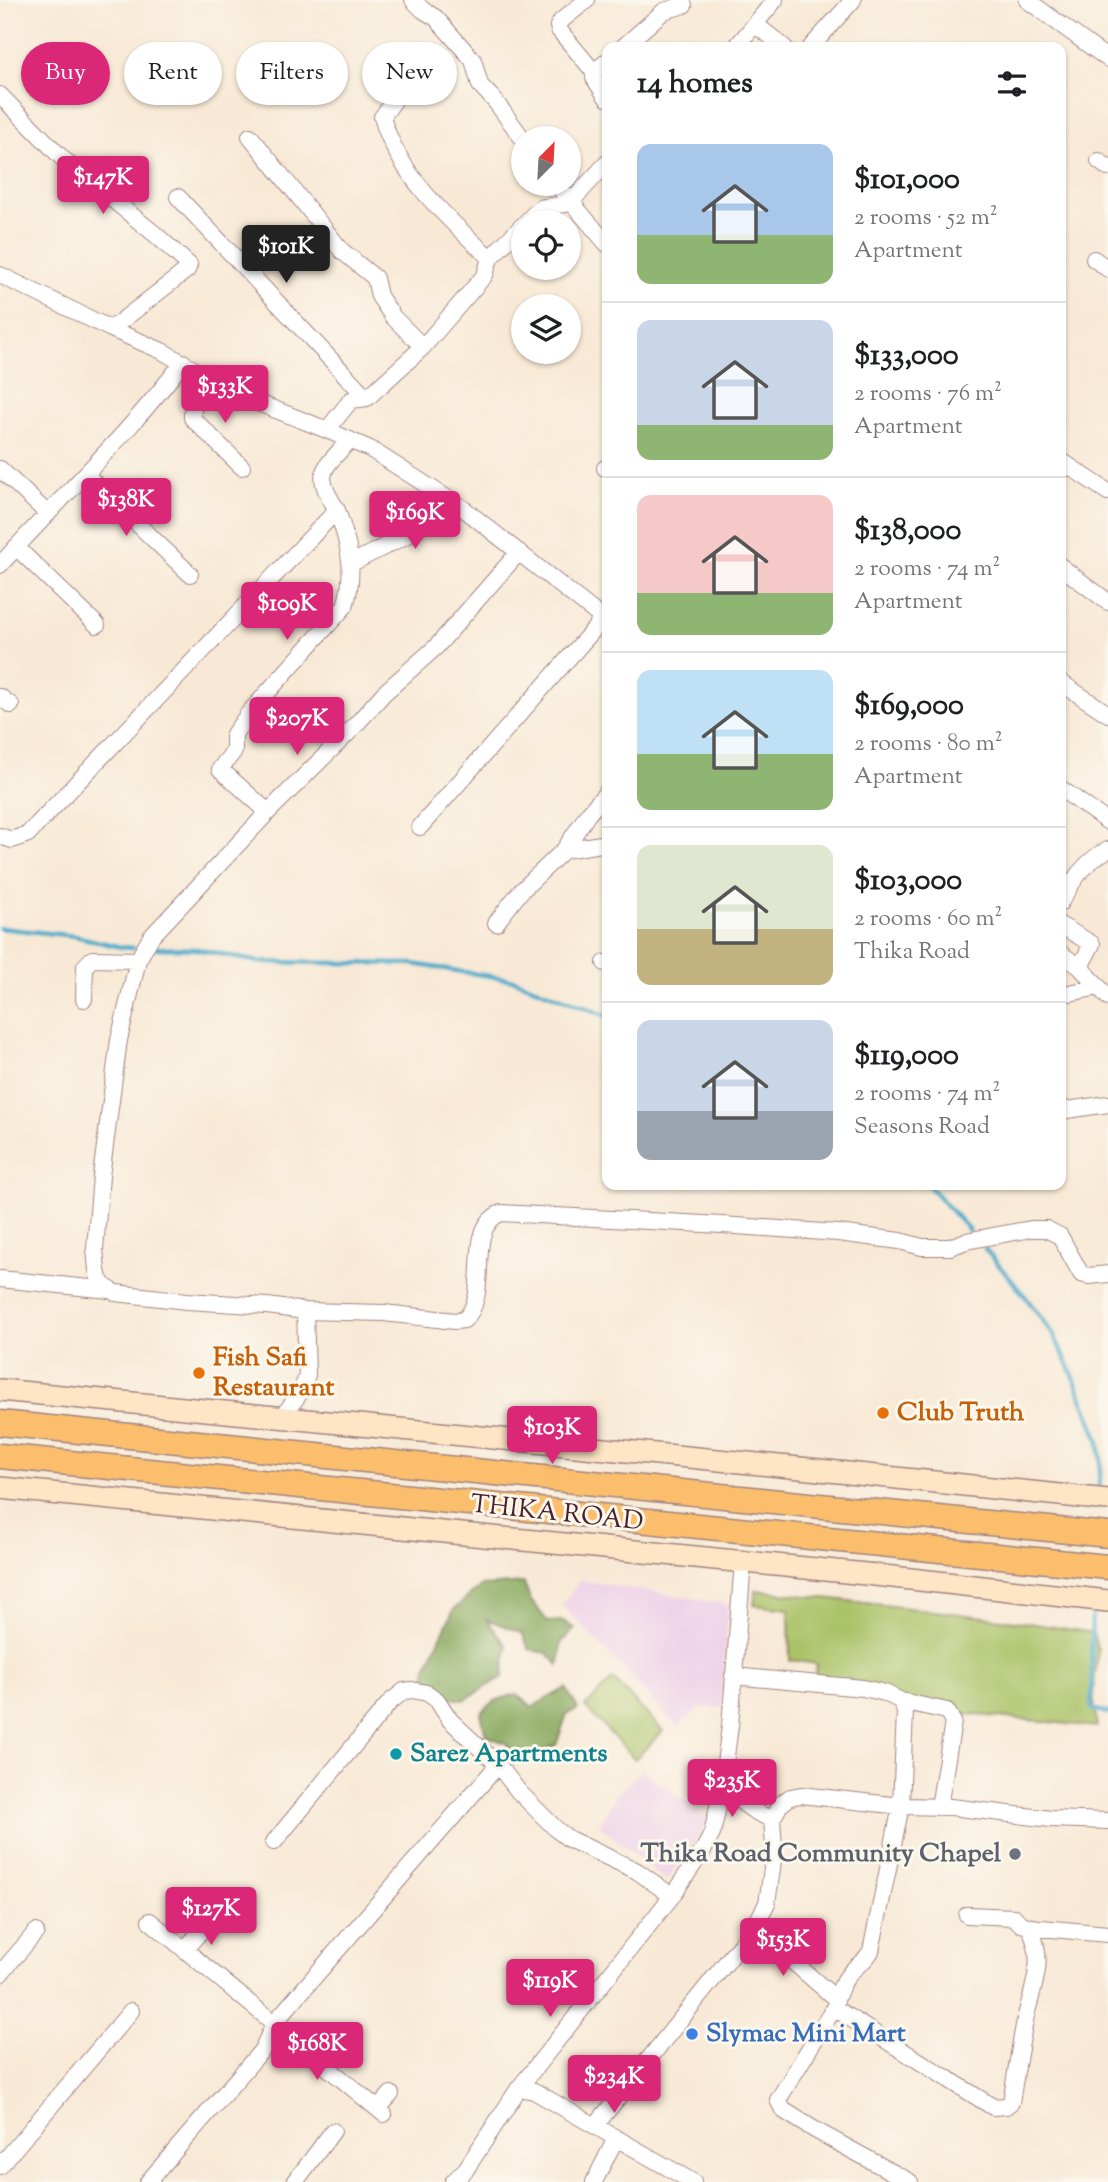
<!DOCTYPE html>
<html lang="en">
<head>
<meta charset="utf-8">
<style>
	:root { --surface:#fff; --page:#f6f6f6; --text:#202124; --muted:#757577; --line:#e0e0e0; --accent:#db2777 }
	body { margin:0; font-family:"Sorts Mill Goudy",serif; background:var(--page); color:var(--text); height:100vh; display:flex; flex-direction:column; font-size:26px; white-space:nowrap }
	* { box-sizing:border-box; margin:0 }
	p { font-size:23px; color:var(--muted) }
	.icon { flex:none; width:38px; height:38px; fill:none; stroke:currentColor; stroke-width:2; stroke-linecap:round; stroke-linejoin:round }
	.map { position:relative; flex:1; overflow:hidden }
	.details { position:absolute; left:602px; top:42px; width:464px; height:1148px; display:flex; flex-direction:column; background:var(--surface); border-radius:14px; box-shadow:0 2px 5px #0004 }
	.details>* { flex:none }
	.guide { position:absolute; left:21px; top:42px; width:476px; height:63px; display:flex; gap:14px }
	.needle { width:46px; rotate:24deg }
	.fabs { position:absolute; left:511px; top:126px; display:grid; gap:14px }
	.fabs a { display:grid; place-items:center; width:70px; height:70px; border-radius:50%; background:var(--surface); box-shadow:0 2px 5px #0004; font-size:35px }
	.price { position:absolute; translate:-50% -60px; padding:0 16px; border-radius:7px; background:var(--accent); color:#fff; font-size:23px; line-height:46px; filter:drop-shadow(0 2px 4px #0008) }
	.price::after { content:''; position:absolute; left:50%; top:42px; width:21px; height:16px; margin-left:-10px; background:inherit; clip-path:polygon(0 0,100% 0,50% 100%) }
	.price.current { background:#222; color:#fff }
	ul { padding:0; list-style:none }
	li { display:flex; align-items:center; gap:21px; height:175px; padding:0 35px }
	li+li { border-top:2px solid var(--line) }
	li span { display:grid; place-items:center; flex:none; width:196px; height:140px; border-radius:14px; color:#555 }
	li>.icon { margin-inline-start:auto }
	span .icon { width:84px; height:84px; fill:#fffc; stroke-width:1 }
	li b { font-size:30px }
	h2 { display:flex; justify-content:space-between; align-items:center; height:84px; padding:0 35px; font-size:30px }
	.pill { padding:0 24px; border-radius:32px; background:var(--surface); box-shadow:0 2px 5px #0004; font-size:24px; line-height:63px }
	.pill.current { background:var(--accent); color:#fff }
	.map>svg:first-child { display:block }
	.built { fill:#eed0e8 }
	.green { fill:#aac267; stroke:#7a7049; stroke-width:2 }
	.forest { fill:#87a85c; stroke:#686444; stroke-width:2 }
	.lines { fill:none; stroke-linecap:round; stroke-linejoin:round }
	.stream { stroke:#4dabcb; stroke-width:4.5 }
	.minor-casing { stroke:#a18480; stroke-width:18 }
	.secondary-casing { stroke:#a18480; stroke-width:24 }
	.trunk-casing { stroke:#a18480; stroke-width:27 }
	.minor { stroke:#fff; stroke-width:16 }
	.secondary { stroke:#fde5c5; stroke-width:21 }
	.trunk { stroke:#fabe6d; stroke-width:24 }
	.food-dot { fill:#e8710a; stroke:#fbf7ec; stroke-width:2.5 }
	.culture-dot { fill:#0f9aa8; stroke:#fbf7ec; stroke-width:2.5 }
	.worship-dot { fill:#6b7280; stroke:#fbf7ec; stroke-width:2.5 }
	.shop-dot { fill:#3f7fe0; stroke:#fbf7ec; stroke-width:2.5 }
	.labels { text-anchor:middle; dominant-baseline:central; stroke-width:6; stroke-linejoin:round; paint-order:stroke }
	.food-label { font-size:26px; font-weight:bold; fill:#c56008; stroke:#fbf7ec; text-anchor:start }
	.street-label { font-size:26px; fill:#4a1f2b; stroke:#fbf7ec }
	.culture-label { font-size:26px; font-weight:bold; fill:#0d838f; stroke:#fbf7ec; text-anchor:start }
	.worship-label { font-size:26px; font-weight:bold; fill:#5b616d; stroke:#fbf7ec; text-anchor:end }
	.shop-label { font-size:26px; font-weight:bold; fill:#366cbe; stroke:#fbf7ec; text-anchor:start }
</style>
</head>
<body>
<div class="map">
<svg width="1108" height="2182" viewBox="0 0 1108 2182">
	<rect width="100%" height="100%" fill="#fbf7ec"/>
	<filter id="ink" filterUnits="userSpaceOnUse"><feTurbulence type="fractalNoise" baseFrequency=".0143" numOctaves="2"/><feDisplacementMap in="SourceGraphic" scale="14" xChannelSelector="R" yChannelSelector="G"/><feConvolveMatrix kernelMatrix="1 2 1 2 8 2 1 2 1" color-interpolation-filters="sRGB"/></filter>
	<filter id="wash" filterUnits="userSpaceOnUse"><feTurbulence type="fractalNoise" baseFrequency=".00686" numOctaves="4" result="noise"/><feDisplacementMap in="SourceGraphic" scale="28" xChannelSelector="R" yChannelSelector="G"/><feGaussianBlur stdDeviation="1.57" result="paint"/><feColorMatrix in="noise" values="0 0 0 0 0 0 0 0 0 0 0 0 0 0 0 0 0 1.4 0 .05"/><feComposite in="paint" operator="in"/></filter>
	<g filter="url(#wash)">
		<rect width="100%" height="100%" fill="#f8e9d6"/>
		<path class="built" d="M580,1580L728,1604L722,1708L701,1707L678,1727L562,1605Z
			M642,1770L711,1820L666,1880L599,1825L615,1797Z"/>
		<path class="green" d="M756,1590L1001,1619L1093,1633L1098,1650L1093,1694L1097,1727L920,1709L814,1677L817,1664L790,1660L789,1609L754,1605Z
			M613,1679L663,1731L635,1759L585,1707Z"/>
		<path class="forest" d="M524,1583L531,1601L548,1622L563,1621L575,1629L561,1642L559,1665L547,1653L529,1649L522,1633L486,1619L507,1646L503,1677L464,1700L440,1696L425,1680L427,1666L454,1609L481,1586Z
			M566,1688L578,1709L567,1714L556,1745L542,1752L514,1758L506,1743L486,1736L481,1713L494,1701L516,1694L532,1707Z"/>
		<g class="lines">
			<path class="stream" d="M0,928L75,936L121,947L133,948
				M156,948L197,949L259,962L413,964L515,980L607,1016
				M928,1185L969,1230
				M985,1249L1025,1296L1054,1336L1070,1368L1098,1438L1101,1458L1099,1487
				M1092,1611C1091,1642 1092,1673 1091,1704L1092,1709L1108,1713"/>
		</g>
	</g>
	<g filter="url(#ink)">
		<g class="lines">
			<defs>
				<path id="minor" d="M413,0L423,10L436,18L473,60L480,85L495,101L523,139
					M587,0L562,20L558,26L559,30L594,72
					M1027,0L1108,59
					M755,24L784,47
					M623,47L664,11L684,5
					M736,47L775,0
					M811,47L853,0
					M607,61L594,72V78L607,98
					M0,95L63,159L156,235L189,265L187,270L111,329
					M396,98L382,117C399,176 447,218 490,258
					M250,136L342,251L375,278L379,296L393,317L423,347
					M1099,161L1108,168
					M556,184L607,244
					M178,197L367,398
					M526,222L540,208L570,203L607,163
					M1094,259L1108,269
					M0,275L111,329L162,351L238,395L327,430L370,449L464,509L607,622
					M215,383C205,393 191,402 192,418L242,467
					M327,430L351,400L367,398L423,347L485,275L490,258L523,225
					M1060,460L1108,492
					M605,468L607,469
					M0,469L48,514
					M86,475L190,574
					M16,547L97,625
					M352,563L413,532L429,518L446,498
					M0,565C61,497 128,435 183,362
					M1060,566L1108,602
					M1060,682L1108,714
					M0,697L11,705
					M1060,788L1108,822
					M268,812L220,769L234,751V734L249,713L345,606C356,572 349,544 337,510
					M420,827L603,619
					M0,836L12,840L28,834L337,510C313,473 322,470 350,440
					M564,850L607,843
					M1060,903C1071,883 1086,859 1108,850
					M496,923L520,892L564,850L588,814L607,792
					M1060,925L1092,944L1080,967
					M1060,953L1080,967L1108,997
					M605,963H607
					M1060,995L1098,987
					M84,999L85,966L92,959L138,960
					M1060,1111L1108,1104
					M0,1279L109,1290
					M305,1311L384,1313L455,1321L464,1320C493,1294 463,1229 501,1213L722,1225L838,1233L900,1241L922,1247H950L966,1241L1031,1229H1046L1060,1236L1081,1274L1089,1276L1108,1274
					M281,1419L302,1390L307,1375L305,1311L267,1306L187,1301L116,1293L104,1286L99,1279L97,1270L95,1249L101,1176L119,1040L138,960L151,937L268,812L352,729L384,693L436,647L519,552
					M733,1676L863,1688L885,1693L901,1701L905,1712L901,1806L871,1951C865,1962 859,1963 851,1972C842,1982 837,1995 834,2008
					M901,1701L947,1711L953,1722L939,1807
					M724,1778C738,1801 747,1810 772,1819
					M274,1842L390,1702L404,1691L412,1690L427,1693L437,1700L450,1720L498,1765L519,1792L557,1830L569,1839L637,1871L672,1896
					M150,1921L384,2114
					M1030,1927L1108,1934
					M754,1928L836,1999
					M185,1949L210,1921
					M0,1974L36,1932
					M519,2088L534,2091L693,2182
					M378,2109L391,2094
					M595,2126L754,1928L767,1903L772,1869L774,1847L772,1819L780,1805L790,1797L801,1795L901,1806L951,1807L1051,1819L1108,1821
					M0,2166L131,2011
					M148,2182L262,2050L275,2022L498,1765
					M295,2182L333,2131
					M453,2182L466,2169L519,2088L672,1896L704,1849L712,1834L721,1793L730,1726L743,1562
					M594,2182L616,2138
					M910,2182L815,2130L783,2110L778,2100L834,2008L993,2107L1006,2106L1011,2102C1016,2074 1020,2044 1026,2016C1034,1982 1046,1961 1029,1926L1021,1924L1014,1917L967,1915"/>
				<path id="secondary" d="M0,1390L800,1468L1108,1500
					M0,1488L866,1574L1108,1601"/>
				<path id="trunk" d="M0,1423L1108,1535
					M0,1456L1108,1567"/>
			</defs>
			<use href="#minor" class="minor-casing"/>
			<use href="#secondary" class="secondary-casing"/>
			<use href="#trunk" class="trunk-casing"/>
			<use href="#minor" class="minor"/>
			<use href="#secondary" class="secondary"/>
			<use href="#trunk" class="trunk"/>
		</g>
	</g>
	<g class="food-dot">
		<circle cx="199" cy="1373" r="7"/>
		<circle cx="883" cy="1413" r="7"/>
	</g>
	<circle class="culture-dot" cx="396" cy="1754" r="7"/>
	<circle class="worship-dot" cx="1015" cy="1854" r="7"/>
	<circle class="shop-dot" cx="692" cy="2034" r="7"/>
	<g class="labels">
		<g class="food-label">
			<text x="213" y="1358">Fish Safi<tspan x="213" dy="30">Restaurant</tspan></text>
			<text x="897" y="1413">Club Truth</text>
		</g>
		<g class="street-label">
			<text transform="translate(557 1514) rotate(6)">THIKA ROAD</text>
		</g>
		<g class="culture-label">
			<text x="410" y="1754">Sarez Apartments</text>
		</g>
		<g class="worship-label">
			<text x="1001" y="1854">Thika Road Community Chapel</text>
		</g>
		<g class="shop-label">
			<text x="706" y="2034">Slymac Mini Mart</text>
		</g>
	</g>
</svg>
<div class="fabs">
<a><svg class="needle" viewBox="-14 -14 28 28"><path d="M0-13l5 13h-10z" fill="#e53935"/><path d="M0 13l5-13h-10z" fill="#757577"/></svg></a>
<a><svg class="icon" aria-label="locate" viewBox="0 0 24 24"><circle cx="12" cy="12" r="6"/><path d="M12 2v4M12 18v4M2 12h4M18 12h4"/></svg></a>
<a><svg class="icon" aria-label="layers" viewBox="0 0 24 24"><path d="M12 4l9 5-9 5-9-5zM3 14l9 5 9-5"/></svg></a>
</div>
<b class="price" style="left:103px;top:216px">$147K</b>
<b class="price current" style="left:286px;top:285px">$101K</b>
<b class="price" style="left:225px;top:425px">$133K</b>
<b class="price" style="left:126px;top:538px">$138K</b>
<b class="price" style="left:415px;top:551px">$169K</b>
<b class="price" style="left:287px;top:642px">$109K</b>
<b class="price" style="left:297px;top:757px">$207K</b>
<b class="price" style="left:552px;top:1466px">$103K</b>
<b class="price" style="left:732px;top:1819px">$235K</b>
<b class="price" style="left:211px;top:1947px">$127K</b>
<b class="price" style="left:783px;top:1978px">$153K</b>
<b class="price" style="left:550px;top:2019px">$119K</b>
<b class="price" style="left:317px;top:2082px">$168K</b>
<b class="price" style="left:614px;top:2115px">$234K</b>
<div class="guide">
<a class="pill current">Buy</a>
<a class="pill">Rent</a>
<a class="pill">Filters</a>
<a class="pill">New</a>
</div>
<section class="details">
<h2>14 homes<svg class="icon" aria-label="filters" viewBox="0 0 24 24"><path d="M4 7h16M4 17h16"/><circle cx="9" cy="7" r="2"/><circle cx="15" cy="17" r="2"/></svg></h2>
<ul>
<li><span style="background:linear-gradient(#a9c7e8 65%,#8fb573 0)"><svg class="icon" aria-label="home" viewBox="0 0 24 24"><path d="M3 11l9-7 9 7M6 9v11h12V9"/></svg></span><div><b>$101,000</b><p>2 rooms · 52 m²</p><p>Apartment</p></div></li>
<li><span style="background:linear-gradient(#c9d6e8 75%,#8fb573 0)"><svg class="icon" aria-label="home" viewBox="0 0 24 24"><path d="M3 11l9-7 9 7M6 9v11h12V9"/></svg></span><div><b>$133,000</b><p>2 rooms · 76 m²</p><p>Apartment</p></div></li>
<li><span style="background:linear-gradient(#f6c9c9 70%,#8fb573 0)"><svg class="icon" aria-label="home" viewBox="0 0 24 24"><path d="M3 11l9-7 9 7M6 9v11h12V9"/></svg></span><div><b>$138,000</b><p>2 rooms · 74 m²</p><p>Apartment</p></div></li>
<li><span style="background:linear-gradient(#bfe0f5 60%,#8fb573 0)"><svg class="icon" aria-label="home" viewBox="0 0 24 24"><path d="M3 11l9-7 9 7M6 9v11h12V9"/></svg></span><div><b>$169,000</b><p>2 rooms · 80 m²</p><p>Apartment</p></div></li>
<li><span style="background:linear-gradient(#dfe7d0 60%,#c2b280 0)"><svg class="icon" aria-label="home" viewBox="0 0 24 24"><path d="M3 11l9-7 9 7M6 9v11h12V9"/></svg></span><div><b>$103,000</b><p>2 rooms · 60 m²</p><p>Thika Road</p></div></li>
<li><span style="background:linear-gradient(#c9d6e8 65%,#9aa5b1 0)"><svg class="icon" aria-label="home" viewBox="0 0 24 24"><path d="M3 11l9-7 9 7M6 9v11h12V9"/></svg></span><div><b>$119,000</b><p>2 rooms · 74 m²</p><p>Seasons Road</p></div></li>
</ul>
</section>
</div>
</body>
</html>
